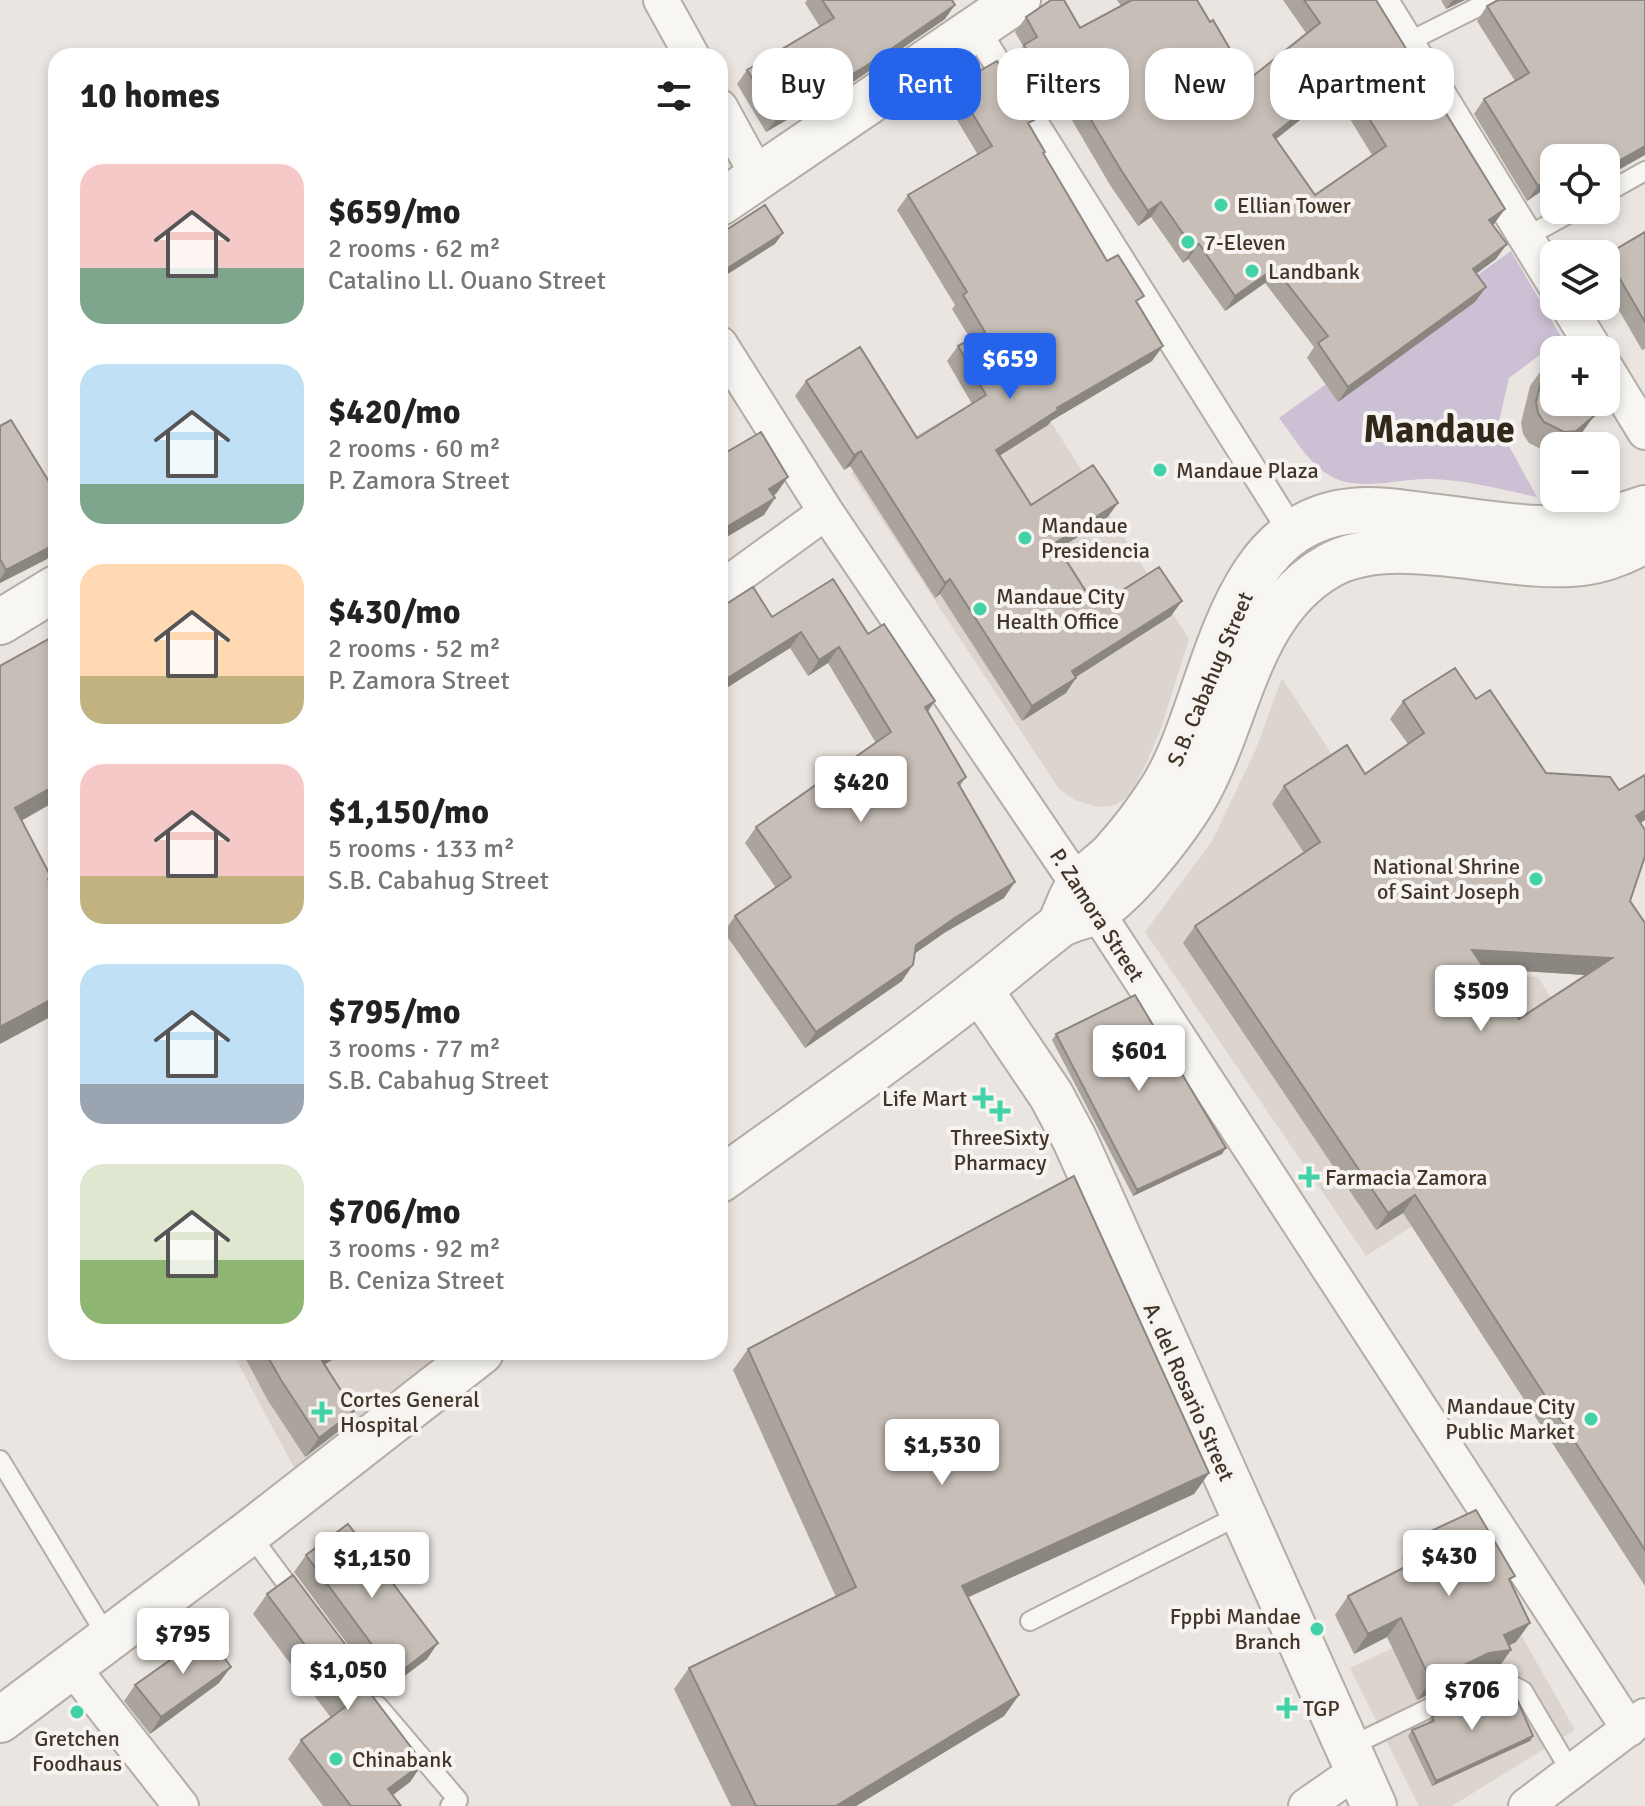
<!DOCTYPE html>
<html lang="en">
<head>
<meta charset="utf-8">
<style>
	:root { --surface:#fff; --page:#f6f6f6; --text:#222; --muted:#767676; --accent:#2563eb }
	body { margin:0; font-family:Signika,sans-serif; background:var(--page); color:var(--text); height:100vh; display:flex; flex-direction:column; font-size:30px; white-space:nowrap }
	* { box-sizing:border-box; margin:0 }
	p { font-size:26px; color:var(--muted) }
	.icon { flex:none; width:44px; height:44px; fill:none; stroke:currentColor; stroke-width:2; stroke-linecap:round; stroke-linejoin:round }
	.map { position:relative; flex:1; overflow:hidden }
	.drawer { position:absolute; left:48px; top:48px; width:680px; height:1312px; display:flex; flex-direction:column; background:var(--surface); border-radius:24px; box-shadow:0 4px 12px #0003 }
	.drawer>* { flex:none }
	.hud { position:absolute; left:752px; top:48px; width:760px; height:72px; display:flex; gap:16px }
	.controls { position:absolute; left:1540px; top:144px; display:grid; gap:16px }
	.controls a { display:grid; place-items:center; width:80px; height:80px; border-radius:16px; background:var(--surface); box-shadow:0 4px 12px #0003; font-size:40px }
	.price { position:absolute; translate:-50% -68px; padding:0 18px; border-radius:8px; background:#fff; color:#222; font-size:26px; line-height:52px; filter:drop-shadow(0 2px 4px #0008) }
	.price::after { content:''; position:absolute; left:50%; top:48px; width:24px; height:18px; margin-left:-12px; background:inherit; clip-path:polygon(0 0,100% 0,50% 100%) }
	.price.current { background:var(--accent); color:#fff }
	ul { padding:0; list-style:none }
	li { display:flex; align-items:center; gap:24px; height:200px; padding:0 32px }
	li span { display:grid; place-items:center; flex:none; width:224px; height:160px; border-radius:24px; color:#555 }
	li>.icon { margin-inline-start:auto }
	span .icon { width:96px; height:96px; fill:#fffc; stroke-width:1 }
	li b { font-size:34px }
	h2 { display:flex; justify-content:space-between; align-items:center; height:96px; padding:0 32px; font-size:34px }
	.chip { padding:0 28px; border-radius:24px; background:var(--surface); box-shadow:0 4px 12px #0003; font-size:28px; line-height:72px }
	.chip.current { background:var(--accent); color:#fff }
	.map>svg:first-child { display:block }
	.built { fill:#dcd4ce }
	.green { fill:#ccc1d4 }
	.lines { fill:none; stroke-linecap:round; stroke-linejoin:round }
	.service-casing { stroke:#b4ada5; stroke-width:22 }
	.pedestrian-casing { stroke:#b4ada5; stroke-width:30 }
	.minor-casing { stroke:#b4ada5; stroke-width:38 }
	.tertiary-casing { stroke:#b4ada5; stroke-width:48 }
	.service { stroke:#f8f6f3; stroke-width:18 }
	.pedestrian { stroke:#f8f6f3; stroke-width:26 }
	.minor { stroke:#f8f6f3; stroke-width:34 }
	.tertiary { stroke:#f8f6f3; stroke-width:44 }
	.wall { fill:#aba49d; fill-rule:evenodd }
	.shaded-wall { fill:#8b8680 }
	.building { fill:#c7bfb7; stroke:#8b8680; stroke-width:2; fill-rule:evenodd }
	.poi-dot { fill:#42d2a7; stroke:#f7f3f0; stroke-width:3 }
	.labels { text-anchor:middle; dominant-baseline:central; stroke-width:8; stroke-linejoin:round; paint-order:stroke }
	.poi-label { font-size:22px; fill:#423528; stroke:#f7f3f0; text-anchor:start }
	.street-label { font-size:22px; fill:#423528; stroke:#f7f3f0 }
	.town-label { font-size:38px; font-weight:bold; fill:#32271b; stroke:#f7f3f0 }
</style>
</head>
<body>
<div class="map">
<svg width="1645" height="1806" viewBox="0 0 1645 1806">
	<rect width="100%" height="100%" fill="#eae5e0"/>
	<path class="built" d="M1021,375L1189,639L1160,731L1146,764L1130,795L1116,805L1098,807L1075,800L1059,789L851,473Z
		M1282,678L1475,974L1538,977L1614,1096L1366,1256L1145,932L1212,841L1256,749Z
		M232,1352H463L296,1471Z
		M1500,1598L1575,1730L1452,1806H1419L1350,1668Z"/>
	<path class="green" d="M1511,251L1562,338L1509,378L1498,426L1537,497C1503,490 1468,480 1432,479C1402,478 1368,490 1339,480C1312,470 1296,440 1279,418Z"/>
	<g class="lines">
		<defs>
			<path id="service" d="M1406,43L1492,0
				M1606,193L1645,171
				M1526,237L1575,210
				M0,1460L108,1638
				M249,1533L298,1599
				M1030,1621L1244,1513
				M378,1706L458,1800L450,1806
				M1347,1748L1481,1683C1498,1680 1509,1682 1523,1691L1571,1772"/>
			<path id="pedestrian" d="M975,28L1292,532"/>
			<path id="minor" d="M661,0L692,56
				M1380,0L1554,283
				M720,107L759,178
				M1568,306L1595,350
				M720,344L826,512L1096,911L1629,1729
				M1606,368L1645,432
				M720,589L826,512
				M72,1667L181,1806
				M1306,1806L1358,1770
				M1526,1806L1645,1716"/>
			<path id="tertiary" d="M720,203L1018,0
				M0,622L56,588
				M1060,924C1066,912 1070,897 1078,886C1087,873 1103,864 1113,853C1131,833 1147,812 1161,790C1217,702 1221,524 1352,511C1378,508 1405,513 1430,516C1466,520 1502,527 1539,528C1575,529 1611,520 1645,508
				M980,990L1051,1095L1075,1140L1374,1806
				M720,1180C807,1117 896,1056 980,989C1006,969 1030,948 1056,928C1067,919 1082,918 1095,912C1125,895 1169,838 1188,809C1239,732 1242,615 1329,566C1397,528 1511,575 1588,562C1608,559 1627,550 1645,541
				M0,1720L249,1533L481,1352"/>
		</defs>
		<use href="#service" class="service-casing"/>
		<use href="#pedestrian" class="pedestrian-casing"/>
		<use href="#minor" class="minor-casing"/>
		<use href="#tertiary" class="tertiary-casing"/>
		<use href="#service" class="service"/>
		<use href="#pedestrian" class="pedestrian"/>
		<use href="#minor" class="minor"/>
		<use href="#tertiary" class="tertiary"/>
	</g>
	<path class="wall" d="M807,0H952L945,19L856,80L766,132L737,84L747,70L820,27L805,3Z
		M1117,0H1197L1210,22L1248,80L1306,33L1283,0H1376L1494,224L1493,225L1496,259L1476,274L1486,287L1475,302L1338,402L1307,358L1314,347L1265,283L1225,311L1188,259L1183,263L1151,217L1138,226L1110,185L1066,110L1051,119L1014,60L1023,46L1015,32L1026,17L1080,28L1121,6ZM1334,93L1372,155L1315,195L1276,139Z
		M1441,0H1465L1446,9Z
		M1645,0L1554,158V201L1546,188L1527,201L1474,114L1484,99L1515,81L1477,21L1487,6Z
		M955,85L1030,125L1043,154L1107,261L1138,305L1152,361L1051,421L1048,425L999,456L1031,505L1107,518L1059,549L1096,607L1171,616L1076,677L1066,693L1022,721L940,594L935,598L850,466L844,470L795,396L806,381L917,438L972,404L947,361L958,346L971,340L952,309L955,305L897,210L908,195L978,155L945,100Z
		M1645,232V349L1642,350L1606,288V255Z
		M1545,365L1579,437L1568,446H1554V452L1549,453L1529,443L1523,434L1521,423L1530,386Z
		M0,426L56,493V546L47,559L0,583Z
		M720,608L868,634L927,711L966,777L960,786L1004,898L944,933L914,954L902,981L805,1048L724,932L735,916L776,888L745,843L756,827L876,743L828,663L808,676L790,648L720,692Z
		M1476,699L1546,773L1619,790L1645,820L1641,823L1630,901L1645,923V1586L1403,1213L1376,1230L1183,943L1195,926L1304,853L1272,804L1284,786L1365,774L1408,744L1390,719L1403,701ZM1485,969L1586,975L1519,1019Z
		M1056,1034L1222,1154L1133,1196L1052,1040Z
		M748,1349L1209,1473L1194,1494L968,1597L1019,1695L1004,1716L856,1806H731L674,1689L689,1668L836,1597L733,1370Z
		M242,1352H346L325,1364L340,1430L305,1457L267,1399Z
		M1416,1538L1510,1582L1516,1642L1509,1646L1497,1670L1476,1672L1417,1700L1387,1637L1354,1654L1335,1615L1348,1596L1407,1566L1402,1558Z
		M306,1555L427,1659L383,1692L294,1572Z
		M267,1594L378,1688L372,1696L423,1763L410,1782L393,1795L401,1806H323L288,1759L301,1740L331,1718L253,1614Z
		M219,1683L150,1734L124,1701L135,1685Z
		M1432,1717L1533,1736L1530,1741L1432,1786L1408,1736L1412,1730L1428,1723Z"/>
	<path class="shaded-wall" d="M1453,0H1465L1446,9Z
		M955,5L945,19L856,80L766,132L777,118Z
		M1344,78L1334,93L1262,150L1273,135Z
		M1076,95L1066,110L1051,119L1061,104Z
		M1645,146V155L1606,177V168Z
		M1554,175V177L1546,188L1527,201L1538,186Z
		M1161,202L1151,217L1138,226L1148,211Z
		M1505,209L1494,224L1478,235L1489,220Z
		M783,233L775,244L720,279V273Z
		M1199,244L1188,259L1183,263L1193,248Z
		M1507,244L1496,259L1462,284L1473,269Z
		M1275,268L1265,283L1225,311L1235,296Z
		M1486,287L1475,302L1338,402L1348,387Z
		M1163,346L1152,361L1051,421L1048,425L985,465L996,450L1057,408Z
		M1594,416L1579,437L1568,446H1554V452L1549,453L1564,432Z
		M861,451L850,466L844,470L854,455Z
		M788,477L776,494L758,505L769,489Z
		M775,498L764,515L720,541V531Z
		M1118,503L1107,518L1045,558L1055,543Z
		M56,544V546L47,559L0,583V579L6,570Z
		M950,579L940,594L935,598L945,583Z
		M1182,601L1171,616L1062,686L1072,671Z
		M801,632L790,648L720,692V683Z
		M839,647L828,663L808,676L819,660Z
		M1076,678L1066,693L1022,721L1032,706Z
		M935,701L924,717L925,707Z
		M56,785V801L0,833L15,808Z
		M1645,810V820L1624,833L1636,816Z
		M1015,882L1004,898L944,933L904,961L916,945L956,917Z
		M1472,950L1612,958L1600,976L1460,967Z
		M913,965L902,981L805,1048L816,1032Z
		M56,997V1014L0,1044V1027Z
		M1226,1148L1222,1154L1133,1196L1137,1190Z
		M1415,1195L1403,1213L1376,1230L1388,1213Z
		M326,1352H346L306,1375L319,1356Z
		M354,1411L340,1430L305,1457L319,1438Z
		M1209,1473L1194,1494L947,1607L962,1586Z
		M1401,1618L1387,1637L1354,1654L1368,1634Z
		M1530,1623L1516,1642L1494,1652L1511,1650L1497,1670L1476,1672L1417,1700L1431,1681L1504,1635Z
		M438,1643L427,1659L383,1692L395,1676Z
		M231,1667L219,1683L150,1734L161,1717Z
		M1019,1695L1004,1716L856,1806H836Z
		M1533,1736L1530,1741L1432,1786L1436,1781Z
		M423,1763L410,1782L378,1806L388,1789Z"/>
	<path class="building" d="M822,0H952L955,5L866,66L777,118L747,70L834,18Z
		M1051,0H1064L1080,28L1132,0H1197L1210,22L1213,20L1248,80L1320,23L1304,0H1376L1505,209L1489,220L1507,244L1473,269L1486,287L1348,387L1318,343L1328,336L1275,268L1235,296L1199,244L1193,248L1161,202L1148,211L1121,170L1076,95L1061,104L1024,45L1037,37L1026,17ZM1344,78L1386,146L1315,195L1273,135Z
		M1498,0H1645V146L1606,168V158H1554V175L1538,186L1484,99L1529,73L1487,6Z
		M997,61L1034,120L1028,123L1045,152L1043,153L1107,261L1118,255L1144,296L1136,301L1163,346L1057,408L1058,410L996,450L1031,505L1093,465L1106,484L1118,503L1055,543L1096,607L1159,567L1182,601L1072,671L1076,678L1032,706L950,579L945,583L861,451L854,455L806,381L860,347L917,438L986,395L958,346L985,332L963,295L967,292L908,195L992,146L955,85Z
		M765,205L783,233L720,273V234Z
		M1645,232V322L1606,255Z
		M1554,356V402H1597L1594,416L1576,431L1564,432L1544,422L1538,413L1536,402L1545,365Z
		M11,420L56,493V530L54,532L56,537V544L6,570L0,559V426Z
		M761,432L788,477L769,489L775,498L720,531V456Z
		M833,579L868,634L884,624L935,701L925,707L966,777L958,783L1015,882L956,917L916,945L913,965L816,1032L735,916L791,877L756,827L891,732L839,647L819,660L801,632L720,683V608L753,587L772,617Z
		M56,635V785L15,808L51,877L48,879L56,893V997L0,1027V666Z
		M1455,668L1476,699L1490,690L1546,773L1610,777L1619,790L1645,775V810L1636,816L1645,830V856L1630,901L1645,923V1550L1415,1195L1388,1213L1195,926L1320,842L1284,786L1347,745L1365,774L1424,733L1403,701ZM1472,950L1612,958L1519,1019Z
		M1135,995L1226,1148L1137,1190L1056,1034Z
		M1074,1176L1209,1473L962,1586L1019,1695L836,1806H756L689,1668L856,1587L748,1349Z
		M265,1352H326L319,1356L354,1411L319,1438L281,1380Z
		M1476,1510L1515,1576L1509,1579L1530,1623L1504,1635L1511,1650L1489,1653L1431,1681L1401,1618L1368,1634L1348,1596L1425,1557L1416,1538Z
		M348,1524L438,1643L395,1676L306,1555Z
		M293,1575L378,1688L370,1693L423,1763L388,1789L401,1806H351L301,1740L349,1704L267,1594Z
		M207,1634L231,1667L161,1717L135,1685Z
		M1501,1688L1514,1692L1533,1736L1436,1781L1412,1730L1434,1721L1432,1717L1488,1689Z"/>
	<g class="poi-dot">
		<circle cx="1221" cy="205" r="8"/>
		<circle cx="1188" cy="242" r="8"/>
		<circle cx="1252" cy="271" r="8"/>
		<circle cx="1160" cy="470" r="8"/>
		<circle cx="1025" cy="538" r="8"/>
		<circle cx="980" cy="609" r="8"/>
		<circle cx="1536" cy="879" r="8"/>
		<path d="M979 1086h8v8h8v8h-8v8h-8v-8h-8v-8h8z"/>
		<path d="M996 1099h8v8h8v8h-8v8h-8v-8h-8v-8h8z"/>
		<path d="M1305 1165h8v8h8v8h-8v8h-8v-8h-8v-8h8z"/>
		<path d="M318 1400h8v8h8v8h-8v8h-8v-8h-8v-8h8z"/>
		<circle cx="1591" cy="1419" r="8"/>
		<circle cx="1317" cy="1629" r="8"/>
		<path d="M1283 1696h8v8h8v8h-8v8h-8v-8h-8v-8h8z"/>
		<circle cx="77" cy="1712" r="8"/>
		<circle cx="336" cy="1759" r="8"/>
	</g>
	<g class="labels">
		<g class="poi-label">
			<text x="1237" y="205">Ellian Tower</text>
			<text x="1204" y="242">7-Eleven</text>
			<text x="1268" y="271">Landbank</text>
			<text x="1176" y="470">Mandaue Plaza</text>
			<text x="1041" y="525">Mandaue<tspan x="1041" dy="25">Presidencia</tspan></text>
			<text x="996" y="596">Mandaue City<tspan x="996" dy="25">Health Office</tspan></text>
			<text x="1520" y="866" text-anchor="end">National Shrine<tspan x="1520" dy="25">of Saint Joseph</tspan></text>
			<text x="967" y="1098" text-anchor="end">Life Mart</text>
			<text x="1000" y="1137" text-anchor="middle">ThreeSixty<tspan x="1000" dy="25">Pharmacy</tspan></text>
			<text x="1325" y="1177">Farmacia Zamora</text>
			<text x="340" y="1399">Cortes General<tspan x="340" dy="25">Hospital</tspan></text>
			<text x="1575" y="1406" text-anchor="end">Mandaue City<tspan x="1575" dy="25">Public Market</tspan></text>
			<text x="1301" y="1616" text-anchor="end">Fppbi Mandae<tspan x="1301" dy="25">Branch</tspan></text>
			<text x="1303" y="1708">TGP</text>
			<text x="77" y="1738" text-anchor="middle">Gretchen<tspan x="77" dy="25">Foodhaus</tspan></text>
			<text x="352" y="1759">Chinabank</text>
		</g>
		<g class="street-label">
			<text transform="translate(1210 679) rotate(-67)">S.B. Cabahug Street</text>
			<text transform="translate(1097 915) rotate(57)">P. Zamora Street</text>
			<text transform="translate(1189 1392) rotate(66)">A. del Rosario Street</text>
		</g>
		<g class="town-label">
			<text x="1439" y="429">Mandaue</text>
		</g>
	</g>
</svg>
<div class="controls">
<a><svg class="icon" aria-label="locate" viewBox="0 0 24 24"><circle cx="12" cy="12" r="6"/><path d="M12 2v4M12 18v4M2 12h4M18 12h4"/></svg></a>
<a><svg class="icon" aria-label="layers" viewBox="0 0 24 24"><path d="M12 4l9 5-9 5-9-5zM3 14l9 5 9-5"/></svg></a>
<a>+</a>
<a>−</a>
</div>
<b class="price current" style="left:1010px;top:401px">$659</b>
<b class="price" style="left:861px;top:824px">$420</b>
<b class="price" style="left:1481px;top:1033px">$509</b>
<b class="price" style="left:1139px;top:1093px">$601</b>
<b class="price" style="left:942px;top:1487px">$1,530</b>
<b class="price" style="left:1449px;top:1598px">$430</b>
<b class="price" style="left:372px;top:1600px">$1,150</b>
<b class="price" style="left:183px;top:1676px">$795</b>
<b class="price" style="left:348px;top:1712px">$1,050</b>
<b class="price" style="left:1472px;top:1732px">$706</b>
<div class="hud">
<a class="chip">Buy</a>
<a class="chip current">Rent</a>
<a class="chip">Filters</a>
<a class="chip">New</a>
<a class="chip">Apartment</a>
</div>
<section class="drawer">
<h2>10 homes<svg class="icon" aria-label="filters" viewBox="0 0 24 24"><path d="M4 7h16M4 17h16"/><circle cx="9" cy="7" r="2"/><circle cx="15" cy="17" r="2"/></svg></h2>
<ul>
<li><span style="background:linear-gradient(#f6c9c9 65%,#7fa58c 0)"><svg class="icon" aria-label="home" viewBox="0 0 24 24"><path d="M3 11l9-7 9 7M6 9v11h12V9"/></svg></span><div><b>$659/mo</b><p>2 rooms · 62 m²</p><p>Catalino Ll. Ouano Street</p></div></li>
<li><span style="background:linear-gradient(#bfe0f5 75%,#7fa58c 0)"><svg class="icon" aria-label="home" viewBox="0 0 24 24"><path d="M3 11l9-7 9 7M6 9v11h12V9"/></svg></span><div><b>$420/mo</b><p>2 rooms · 60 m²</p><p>P. Zamora Street</p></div></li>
<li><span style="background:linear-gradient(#ffd9b3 70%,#c2b280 0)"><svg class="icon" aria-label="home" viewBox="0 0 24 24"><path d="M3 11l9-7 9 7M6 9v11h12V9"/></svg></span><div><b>$430/mo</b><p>2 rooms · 52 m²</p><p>P. Zamora Street</p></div></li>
<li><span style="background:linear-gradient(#f6c9c9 70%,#c2b280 0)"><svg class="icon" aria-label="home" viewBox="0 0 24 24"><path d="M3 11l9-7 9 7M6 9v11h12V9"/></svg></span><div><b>$1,150/mo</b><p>5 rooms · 133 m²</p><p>S.B. Cabahug Street</p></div></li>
<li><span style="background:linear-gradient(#bfe0f5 75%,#9aa5b1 0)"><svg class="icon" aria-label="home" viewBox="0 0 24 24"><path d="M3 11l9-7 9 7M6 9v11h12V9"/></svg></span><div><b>$795/mo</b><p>3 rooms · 77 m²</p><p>S.B. Cabahug Street</p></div></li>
<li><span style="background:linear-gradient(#dfe7d0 60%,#8fb573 0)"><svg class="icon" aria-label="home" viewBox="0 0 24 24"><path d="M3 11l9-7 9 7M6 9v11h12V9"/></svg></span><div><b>$706/mo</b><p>3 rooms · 92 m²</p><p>B. Ceniza Street</p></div></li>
</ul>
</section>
</div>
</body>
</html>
